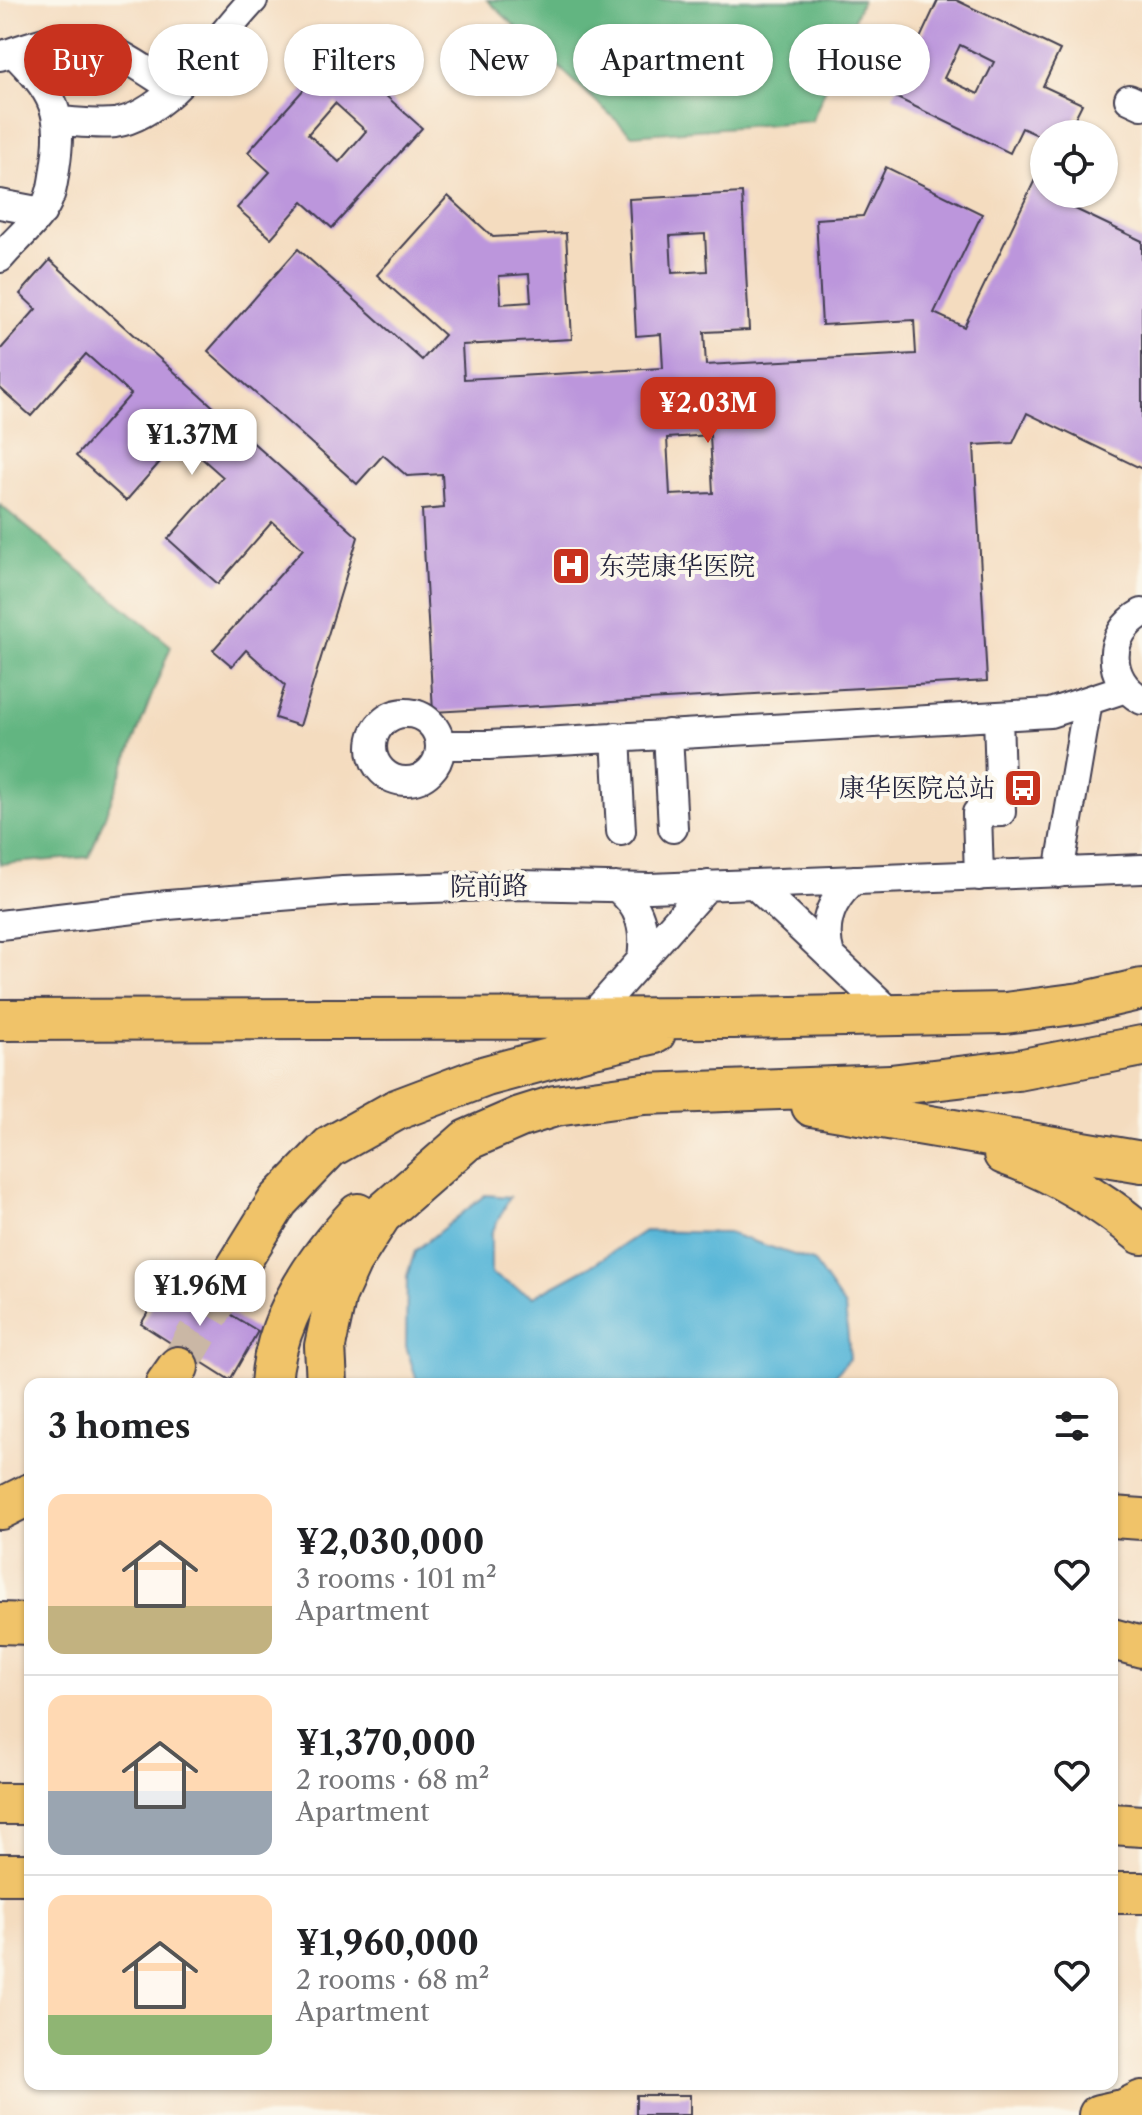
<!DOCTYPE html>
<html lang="en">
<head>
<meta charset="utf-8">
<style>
	:root { --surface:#fff; --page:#f2f2f2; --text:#202124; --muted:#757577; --line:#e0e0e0; --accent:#c8321e }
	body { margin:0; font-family:"Libre Caslon Text","Noto Serif SC",serif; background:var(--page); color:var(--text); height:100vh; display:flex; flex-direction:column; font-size:30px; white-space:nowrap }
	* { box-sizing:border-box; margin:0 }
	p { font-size:26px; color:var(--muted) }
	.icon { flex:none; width:44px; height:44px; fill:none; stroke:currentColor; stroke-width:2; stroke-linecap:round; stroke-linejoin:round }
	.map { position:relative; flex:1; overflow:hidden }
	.drawer { position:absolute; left:24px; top:1378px; width:1094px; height:712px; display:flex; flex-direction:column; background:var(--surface); border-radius:16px; box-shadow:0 2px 6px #0004 }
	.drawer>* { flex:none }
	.banner { position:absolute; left:24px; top:24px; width:1094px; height:72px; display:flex; gap:16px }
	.tools { position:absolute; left:1030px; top:120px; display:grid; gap:16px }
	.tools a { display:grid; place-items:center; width:88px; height:88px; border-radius:50%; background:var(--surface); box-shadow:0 2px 6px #0004; font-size:40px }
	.price { position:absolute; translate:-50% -68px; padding:0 18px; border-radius:16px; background:#fff; color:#222; font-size:26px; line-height:52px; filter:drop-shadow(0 2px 4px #0008) }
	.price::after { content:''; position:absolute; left:50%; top:48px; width:24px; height:18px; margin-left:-12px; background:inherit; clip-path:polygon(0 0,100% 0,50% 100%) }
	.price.selected { background:var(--accent); color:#fff }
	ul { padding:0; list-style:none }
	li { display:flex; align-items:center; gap:24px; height:200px; padding:0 24px }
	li+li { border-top:2px solid var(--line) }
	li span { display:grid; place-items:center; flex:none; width:224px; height:160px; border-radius:16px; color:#555 }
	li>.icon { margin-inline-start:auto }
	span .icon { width:96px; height:96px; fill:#fffc; stroke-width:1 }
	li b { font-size:34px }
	h2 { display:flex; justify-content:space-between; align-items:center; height:96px; padding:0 24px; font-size:34px }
	.tag { padding:0 28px; border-radius:36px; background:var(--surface); box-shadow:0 2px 6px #0004; font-size:28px; line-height:72px }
	.tag.selected { background:var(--accent); color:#fff }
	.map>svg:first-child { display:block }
	.forest { fill:#62b581; stroke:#426c5e; stroke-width:2 }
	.water { fill:#5ab7d8; stroke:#3e6c8a; stroke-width:2 }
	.building { fill:#bc96dc; fill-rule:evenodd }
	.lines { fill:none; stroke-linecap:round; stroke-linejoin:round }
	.highway-tunnel { stroke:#cab7a5; stroke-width:40; stroke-dasharray:40 20; stroke-linecap:butt }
	.minor-casing { stroke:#423e4f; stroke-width:32 }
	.highway-casing { stroke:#423e4f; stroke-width:44 }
	.minor { stroke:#fff; stroke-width:28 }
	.highway { stroke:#f0c369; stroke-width:40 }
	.labels { text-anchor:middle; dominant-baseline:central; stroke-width:8; stroke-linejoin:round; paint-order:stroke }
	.poi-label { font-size:26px; fill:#22223b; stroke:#fbf7ec; text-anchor:start }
	.street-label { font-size:26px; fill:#22223b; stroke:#fbf7ec }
</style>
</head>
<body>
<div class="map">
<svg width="1142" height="2115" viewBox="0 0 1142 2115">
	<rect width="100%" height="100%" fill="#fbf7ec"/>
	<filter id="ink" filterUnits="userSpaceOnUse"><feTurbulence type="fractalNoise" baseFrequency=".0125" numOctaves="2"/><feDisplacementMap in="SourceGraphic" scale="16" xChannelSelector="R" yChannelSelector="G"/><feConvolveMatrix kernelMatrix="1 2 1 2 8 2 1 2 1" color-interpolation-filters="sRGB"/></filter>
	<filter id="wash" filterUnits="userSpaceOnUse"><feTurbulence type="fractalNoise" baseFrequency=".006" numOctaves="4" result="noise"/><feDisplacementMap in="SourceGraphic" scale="32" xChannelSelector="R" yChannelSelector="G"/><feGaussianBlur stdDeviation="1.8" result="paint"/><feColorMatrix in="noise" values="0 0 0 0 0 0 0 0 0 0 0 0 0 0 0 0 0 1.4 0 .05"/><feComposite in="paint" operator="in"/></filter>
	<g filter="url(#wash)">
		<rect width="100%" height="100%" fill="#f4dcbf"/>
		<path class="forest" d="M487,0H862L812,121L632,135Z
			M0,505L171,646L89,857L0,864Z"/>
		<path class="water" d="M485,1195L510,1197L491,1234V1274L533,1297L594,1264L644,1231L728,1233L813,1261L845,1307L850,1358L828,1384H418L406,1346L407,1276L415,1251Z"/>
		<g id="blocks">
			<path class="building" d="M938,0H956L1060,50L1043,86L1082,104L1067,134H1044V138L1022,128L1010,153L893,96ZM960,45L994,62L978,94L944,78Z
				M337,52L422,128L332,228L303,202L271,238L237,208L270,172L248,152ZM335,103L366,131L339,162L308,134Z
				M1044,161V194L1142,241V469L1027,413L1013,443L974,445L987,681L433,712L422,510L444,508L442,474L407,476L383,455L357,484L208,351L298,249L422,360L444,335L377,275L448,196L493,237L566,233L572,339L462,345L464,379L663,368L661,334L636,336L629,199L742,193L749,330L704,332L706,365L916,354L914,320L822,325L816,219L863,216L886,167L982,214L934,313L964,327ZM705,234L707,271L672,273L670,236ZM529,274L531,302L501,304L499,276ZM710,435L713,493L670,495L667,438Z
				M50,260L358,537L300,726L275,718L285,685L246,650L232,666L213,650L303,549L272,522L218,584L168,539L223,477L180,439L126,501L76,456L131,394L86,354L31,416L0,388V350L36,309L20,294Z
				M169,1277L258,1331L230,1380L200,1361L191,1348L174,1345L141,1324Z
				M636,2095H690V2115H636Z"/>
		</g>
	</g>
	<g filter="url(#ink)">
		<use href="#blocks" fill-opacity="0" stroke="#423e4f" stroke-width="2"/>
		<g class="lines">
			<path class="highway-tunnel" d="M178,1367L229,1280"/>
			<defs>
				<path id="minor" d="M0,56C16,51 32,45 48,41C95,30 138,66 174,89
					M1129,99L1142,105
					M59,121C77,122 97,125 115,123C171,114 215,39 253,0
					M0,204L42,212
					M0,258C13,242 31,228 42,211C51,199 53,184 55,169C64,111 54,93 13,52
					M1142,613C1106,633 1105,680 1142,700
					M372 747a34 34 0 1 1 68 0a34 34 0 1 1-68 0Z
					M668,734L673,828
					M616,737L621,831
					M440,745H489L1050,713L1126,688
					M1059,873L1088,701
					M979,876L977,813L1001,812L998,716
					M754,884L893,1015
					M616,887C641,906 646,930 642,959
					M0,925L168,905L343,891L519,885L650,888L1142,869
					M830,955C821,925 830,900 854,880
					M591,1017L708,885"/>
				<path id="highway" d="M0,1020L733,1018L1005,1013L1081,1003L1142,989
					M812,1106L1142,1162
					M1004,1154C1055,1172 1101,1200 1142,1234
					M229,1280L278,1201L330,1147L396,1110L486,1076L589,1048L655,1033
					M166,1384L178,1367
					M271,1384C275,1318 314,1261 358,1214
					M327,1384L325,1346L336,1295L351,1262L381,1215L467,1140L520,1117L555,1106L644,1094L890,1085L1018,1070L1142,1046
					M0,1509L30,1494
					M1112,1517L1142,1519
					M0,1623L30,1624
					M1112,1639L1142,1647
					M0,1804H30
					M1112,1824L1142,1826
					M0,1874H30
					M1112,1893H1142
					M1099,2115L1126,2109L1142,2101"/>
			</defs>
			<use href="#minor" class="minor-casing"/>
			<use href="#highway" class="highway-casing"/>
			<use href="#minor" class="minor"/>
			<use href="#highway" class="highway"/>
		</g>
	</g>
	<defs>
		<symbol id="hospital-square" viewBox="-11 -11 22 22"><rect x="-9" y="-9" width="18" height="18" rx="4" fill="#c8321e" stroke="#fbf7ec"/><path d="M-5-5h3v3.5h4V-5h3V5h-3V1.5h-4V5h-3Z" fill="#fff"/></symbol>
		<symbol id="bus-square" viewBox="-11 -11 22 22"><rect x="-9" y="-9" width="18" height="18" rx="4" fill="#c8321e" stroke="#fbf7ec"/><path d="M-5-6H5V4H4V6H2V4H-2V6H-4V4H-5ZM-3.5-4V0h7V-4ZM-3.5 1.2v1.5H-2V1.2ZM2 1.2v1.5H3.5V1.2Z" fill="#fff"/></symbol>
	</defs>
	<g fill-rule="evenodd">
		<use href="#hospital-square" x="549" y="544" width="44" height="44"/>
		<use href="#bus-square" x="1001" y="766" width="44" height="44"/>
	</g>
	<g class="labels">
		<g class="poi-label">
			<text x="599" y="566">东莞康华医院</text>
			<text x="995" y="788" text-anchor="end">康华医院总站</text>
		</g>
		<g class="street-label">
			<text transform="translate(489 886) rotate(-1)">院前路</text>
		</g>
	</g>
</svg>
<div class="tools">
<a><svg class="icon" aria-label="locate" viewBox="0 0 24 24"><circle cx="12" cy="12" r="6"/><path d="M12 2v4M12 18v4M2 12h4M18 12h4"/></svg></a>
</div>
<b class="price selected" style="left:708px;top:445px">¥2.03M</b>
<b class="price" style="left:192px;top:477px">¥1.37M</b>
<b class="price" style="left:200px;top:1328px">¥1.96M</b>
<div class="banner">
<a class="tag selected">Buy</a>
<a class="tag">Rent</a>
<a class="tag">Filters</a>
<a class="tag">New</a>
<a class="tag">Apartment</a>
<a class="tag">House</a>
</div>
<section class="drawer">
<h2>3 homes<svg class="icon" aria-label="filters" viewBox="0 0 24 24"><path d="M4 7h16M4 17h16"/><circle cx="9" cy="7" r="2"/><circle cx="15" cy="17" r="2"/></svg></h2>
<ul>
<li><span style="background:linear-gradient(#ffd9b3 70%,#c2b280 0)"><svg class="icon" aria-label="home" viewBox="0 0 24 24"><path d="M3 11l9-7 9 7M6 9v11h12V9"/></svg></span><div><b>¥2,030,000</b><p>3 rooms · 101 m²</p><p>Apartment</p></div><svg class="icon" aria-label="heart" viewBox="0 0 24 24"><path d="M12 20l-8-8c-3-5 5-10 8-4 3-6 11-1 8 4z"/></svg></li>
<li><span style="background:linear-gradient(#ffd9b3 60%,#9aa5b1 0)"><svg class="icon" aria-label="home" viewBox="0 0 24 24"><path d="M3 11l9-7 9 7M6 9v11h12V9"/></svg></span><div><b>¥1,370,000</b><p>2 rooms · 68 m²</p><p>Apartment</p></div><svg class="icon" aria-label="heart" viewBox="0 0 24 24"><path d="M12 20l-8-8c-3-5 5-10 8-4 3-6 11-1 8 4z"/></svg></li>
<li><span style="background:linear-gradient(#ffd9b3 75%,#8fb573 0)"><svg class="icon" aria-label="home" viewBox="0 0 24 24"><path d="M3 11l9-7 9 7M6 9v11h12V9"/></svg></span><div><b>¥1,960,000</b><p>2 rooms · 68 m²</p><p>Apartment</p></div><svg class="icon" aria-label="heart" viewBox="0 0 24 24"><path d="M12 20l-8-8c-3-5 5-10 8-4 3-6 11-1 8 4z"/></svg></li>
</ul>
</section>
</div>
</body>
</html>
